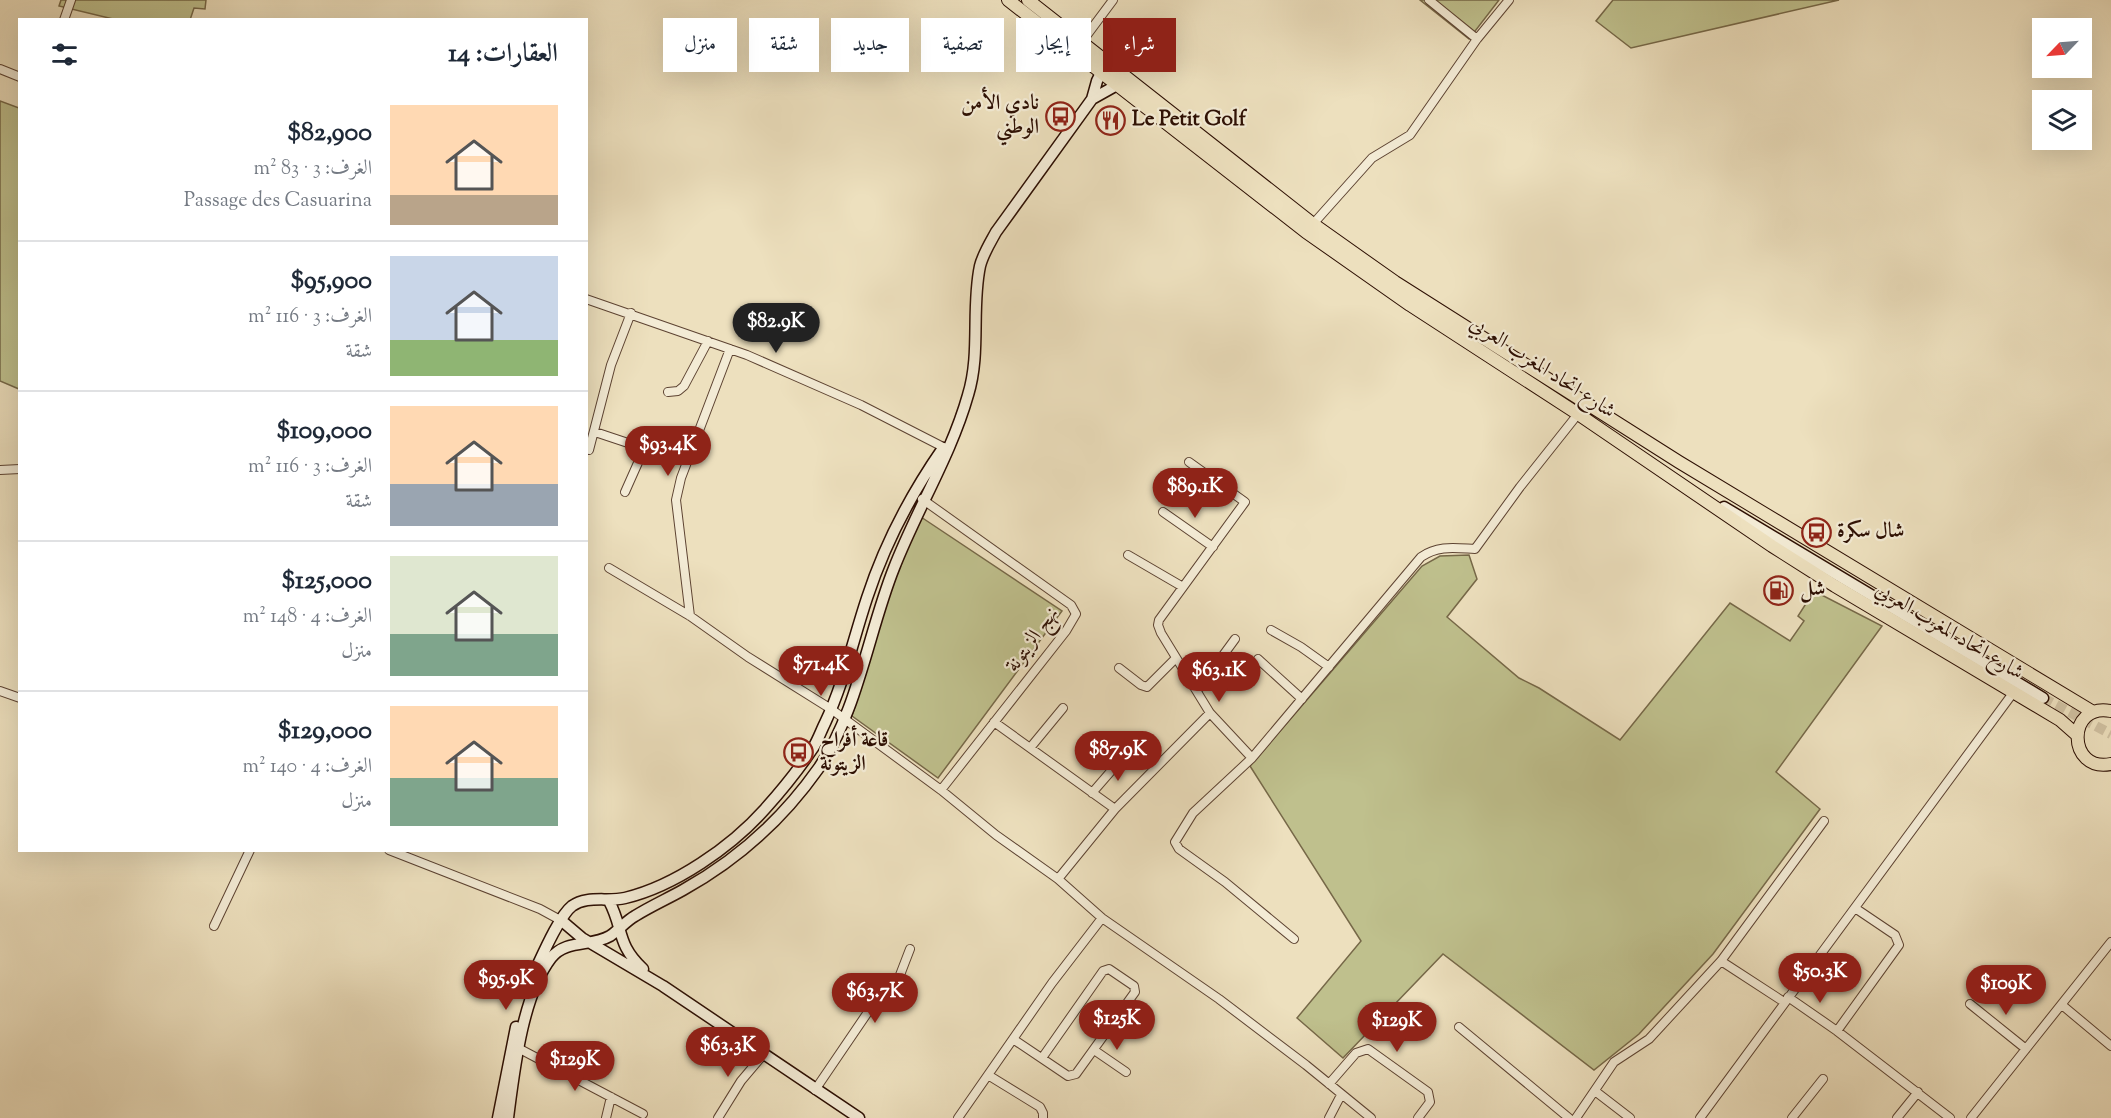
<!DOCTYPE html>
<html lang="ar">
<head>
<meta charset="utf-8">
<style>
	:root { --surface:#fff; --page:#f2f2f3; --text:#1f2937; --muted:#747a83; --line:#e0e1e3; --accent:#8f2418 }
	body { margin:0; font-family:"Sorts Mill Goudy",Amiri,serif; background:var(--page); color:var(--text); direction:rtl; height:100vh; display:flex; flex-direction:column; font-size:22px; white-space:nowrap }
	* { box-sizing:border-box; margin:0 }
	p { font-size:20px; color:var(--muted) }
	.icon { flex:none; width:33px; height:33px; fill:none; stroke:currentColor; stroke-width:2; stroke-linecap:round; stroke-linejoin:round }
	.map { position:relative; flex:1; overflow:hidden; direction:ltr }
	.drawer { position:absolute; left:18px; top:18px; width:570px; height:834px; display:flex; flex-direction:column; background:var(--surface); border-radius:0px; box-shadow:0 6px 24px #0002; direction:rtl }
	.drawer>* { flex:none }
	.guide { position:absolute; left:606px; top:18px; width:570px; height:54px; direction:rtl; display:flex; gap:12px }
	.needle { width:39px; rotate:245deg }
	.fabs { position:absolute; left:2032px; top:18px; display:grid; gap:12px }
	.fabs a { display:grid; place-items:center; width:60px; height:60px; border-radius:0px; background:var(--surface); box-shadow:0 6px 24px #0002; font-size:30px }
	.price { position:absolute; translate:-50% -51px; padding:0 14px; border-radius:21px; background:var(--accent); color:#fff; font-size:20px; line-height:39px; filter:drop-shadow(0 2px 3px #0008) }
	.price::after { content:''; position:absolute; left:50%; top:36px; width:18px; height:14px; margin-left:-9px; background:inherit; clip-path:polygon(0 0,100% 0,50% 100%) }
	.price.selected { background:#222; color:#fff }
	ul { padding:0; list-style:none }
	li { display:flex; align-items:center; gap:18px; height:150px; padding:0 30px }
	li+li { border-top:2px solid var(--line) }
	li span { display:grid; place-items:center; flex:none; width:168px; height:120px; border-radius:0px; color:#555 }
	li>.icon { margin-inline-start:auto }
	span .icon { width:72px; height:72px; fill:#fffc; stroke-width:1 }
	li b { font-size:26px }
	h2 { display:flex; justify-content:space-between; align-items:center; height:72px; padding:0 30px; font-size:26px }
	.tag { padding:0 21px; border-radius:0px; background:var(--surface); box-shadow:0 6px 24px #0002; font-size:21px; line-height:54px }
	.tag.selected { background:var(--accent); color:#fff }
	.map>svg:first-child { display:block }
	.green { fill:#bfc08d; stroke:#766848; stroke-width:1.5 }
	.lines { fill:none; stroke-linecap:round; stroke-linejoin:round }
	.secondary-tunnel { stroke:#d0c1a2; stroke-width:10; stroke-dasharray:10 5; stroke-linecap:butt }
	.street-casing { stroke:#5d4332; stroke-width:10 }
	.secondary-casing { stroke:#2d0f03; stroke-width:13 }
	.primary-casing { stroke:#2d0f03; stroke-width:14 }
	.street { stroke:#f3ebd5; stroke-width:8 }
	.secondary { stroke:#f3ebd5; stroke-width:10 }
	.primary { stroke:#ede0be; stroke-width:12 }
	.labels { text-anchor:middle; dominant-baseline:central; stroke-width:4.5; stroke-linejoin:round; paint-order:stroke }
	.poi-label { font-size:21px; font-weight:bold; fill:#2d0f03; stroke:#f3ebd5; text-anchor:start }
	.street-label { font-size:21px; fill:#2d0f03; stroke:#f3ebd5 }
</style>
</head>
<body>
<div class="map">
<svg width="2111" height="1118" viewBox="0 0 2111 1118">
	<rect width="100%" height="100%" fill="#ede0be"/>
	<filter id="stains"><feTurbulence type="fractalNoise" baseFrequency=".00333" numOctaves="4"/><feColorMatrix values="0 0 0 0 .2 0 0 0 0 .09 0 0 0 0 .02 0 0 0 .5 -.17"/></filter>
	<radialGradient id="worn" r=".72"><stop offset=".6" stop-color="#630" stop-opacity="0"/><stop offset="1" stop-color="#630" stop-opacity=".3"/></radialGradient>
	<path class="green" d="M61,0H206L205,9L194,8L190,20L113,19L59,6Z
		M1420,0H1499L1469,39Z
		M1613,0H1839L1631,48L1596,21Z
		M0,101L19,108V389L0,381Z
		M921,517L1062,611L938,778L852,716L890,589Z
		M1469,555L1477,579L1447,617L1519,678L1539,688L1620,740L1730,603L1790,641L1804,621L1798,616L1814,591L1882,626L1776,772L1820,809L1713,954L1639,1034L1594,1070L1443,954L1343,1058L1297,1018L1361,941L1250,766L1422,566L1440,556Z"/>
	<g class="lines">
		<path class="secondary-tunnel" d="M2043,698L2111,734"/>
		<defs>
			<path id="street" d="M1429,0L1477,39
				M64,20L71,0
				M1081,43L1113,0
				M0,69L20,77
				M1313,224L1372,158L1410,135L1477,39L1509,0
				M586,299L747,355L861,405L947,449
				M668,392L678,391L684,386L708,341
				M595,432L628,443L640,451L641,456L625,492
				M589,450L611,365L631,313
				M1189,462L1245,502L1159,620L1158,625L1161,633L1210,713L1252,758
				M0,470L20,469
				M922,499L1071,605L1076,614L1066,631L941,790
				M1163,512L1213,547
				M1128,555L1183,587
				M609,568L690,616L748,657L831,709L941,790L996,835L1058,879L1102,918L1219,999L1306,1065L1371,1118
				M690,616L676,500L681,478L730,349
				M1271,630L1301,647L1329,667
				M1258,659L1302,699
				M1119,668L1141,685L1147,687L1176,658
				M0,691L20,698
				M1197,691L1235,639
				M994,722L1115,809
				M1030,748L1063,708
				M1092,793L1125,755
				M389,850L540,909L562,921
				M1058,879L1115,809L1210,713
				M214,926L250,850
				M1294,939L1225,882L1179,849L1175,842L1193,813L1252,758L1421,557C1438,545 1455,548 1475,549L1520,487L1578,414
				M1721,961L1784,1002
				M1788,997L1837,1031L1950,1118
				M1970,1004L2026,1049
				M2062,1005L2111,1046
				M1459,1027L1569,1118
				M1837,1031L1899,945L1895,935L1855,908
				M1013,1039L1068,1076L1076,1074L1135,992L1134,986L1109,969L1103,971L1042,1058
				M518,1048L643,1114
				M1094,1050L1126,1072
				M988,1075L1040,1107L1043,1113V1118
				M1329,1084L1356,1053L1368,1049L1428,1092L1430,1102L1418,1118
				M815,1090L868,1012L895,988L910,949
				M1595,1091L1630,1118
				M606,1118L611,1097
				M718,1118L741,1081L763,1055
				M958,1118L1052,983L1102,918
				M1329,1118L1341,1095
				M1576,1118L1614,1062L1649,1039L1721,961L1824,821
				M1700,1118L2013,693
				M1792,1118L1823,1079
				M1897,1118L1918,1092
				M1971,1118L2111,942"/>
			<path id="secondary" d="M1092,99L1117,85L1121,79
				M1724,507L2043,698
				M609,901C624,929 616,944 643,969
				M562,921L582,938L663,986L859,1118
				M532,977C540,961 558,917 572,906C587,895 607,902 625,898C675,886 731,847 765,809C782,790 799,769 813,748C818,740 821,731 825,723C844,683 853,640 867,598C884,546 911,494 943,448
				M498,1118L516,1027
				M508,1118C514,1072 522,996 551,958C566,939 591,947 610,936C619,930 626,921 635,916C651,906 667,899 683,890C737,860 782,820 818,769C857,714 869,630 894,568C917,509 951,455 968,395C981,353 971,308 980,266C983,254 990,243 996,232L1092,99L1097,81L1104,67"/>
			<path id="primary" d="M1008,0L1306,232L1410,305L1578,414L1772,546L1835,586L2060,720L2077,735
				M1028,0L1313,224L1395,282L1679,462L2093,712
				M2111,711C2066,702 2067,773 2111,764"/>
		</defs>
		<use href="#street" class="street-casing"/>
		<use href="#secondary" class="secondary-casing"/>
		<use href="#primary" class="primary-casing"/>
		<use href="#street" class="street"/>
		<use href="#secondary" class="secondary"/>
		<use href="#primary" class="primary"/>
	</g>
	<defs>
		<symbol id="bus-ring" viewBox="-11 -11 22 22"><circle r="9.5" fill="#f3ebd5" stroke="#8f2418" stroke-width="1.5"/><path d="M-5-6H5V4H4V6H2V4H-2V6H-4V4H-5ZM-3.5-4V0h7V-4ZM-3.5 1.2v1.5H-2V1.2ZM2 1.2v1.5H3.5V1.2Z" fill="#8f2418"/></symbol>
		<symbol id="restaurant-ring" viewBox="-11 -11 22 22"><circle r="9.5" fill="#f3ebd5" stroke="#8f2418" stroke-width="1.5"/><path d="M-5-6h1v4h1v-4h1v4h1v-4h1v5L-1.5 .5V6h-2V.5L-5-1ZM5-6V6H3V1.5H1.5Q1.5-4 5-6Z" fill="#8f2418"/></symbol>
		<symbol id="fuel-ring" viewBox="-11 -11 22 22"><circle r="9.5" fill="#f3ebd5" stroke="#8f2418" stroke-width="1.5"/><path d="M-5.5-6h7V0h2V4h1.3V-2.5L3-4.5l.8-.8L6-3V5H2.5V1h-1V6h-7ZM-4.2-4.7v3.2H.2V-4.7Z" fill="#8f2418"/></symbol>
	</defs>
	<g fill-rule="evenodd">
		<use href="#bus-ring" x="1044" y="100" width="33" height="33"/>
		<use href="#restaurant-ring" x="1094" y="104" width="33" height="33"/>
		<use href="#bus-ring" x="1800" y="516" width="33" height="33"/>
		<use href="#fuel-ring" x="1762" y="574" width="33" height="33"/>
		<use href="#bus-ring" x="782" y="736" width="33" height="33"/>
	</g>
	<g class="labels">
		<g class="poi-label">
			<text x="1039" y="104" text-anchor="end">نادي الأمن<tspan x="1039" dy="24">الوطني</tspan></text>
			<text x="1132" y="120">Le Petit Golf</text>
			<text x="1837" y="532">شال سكرة</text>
			<text x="1800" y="590">شل</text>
			<text x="820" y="741">قاعة أفراح<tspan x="820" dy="24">الزيتونة</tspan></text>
		</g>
		<g class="street-label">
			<text transform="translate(1542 368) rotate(33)">شارع اتحاد المغرب العربي</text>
			<text transform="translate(1949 632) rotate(31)">شارع اتحاد المغرب العربي</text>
			<text transform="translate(1033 640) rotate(-54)">نهج الزيتونة</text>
		</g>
	</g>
	<rect width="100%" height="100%" filter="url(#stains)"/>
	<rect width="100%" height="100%" fill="url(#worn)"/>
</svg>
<div class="fabs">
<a><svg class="needle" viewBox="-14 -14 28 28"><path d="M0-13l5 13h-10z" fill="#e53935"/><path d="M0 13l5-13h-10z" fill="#747a83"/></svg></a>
<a><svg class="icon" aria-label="layers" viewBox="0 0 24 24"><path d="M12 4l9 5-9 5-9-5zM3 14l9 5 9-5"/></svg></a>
</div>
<b class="price selected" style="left:776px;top:354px">$82.9K</b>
<b class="price" style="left:668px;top:477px">$93.4K</b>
<b class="price" style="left:1195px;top:519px">$89.1K</b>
<b class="price" style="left:821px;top:697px">$71.4K</b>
<b class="price" style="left:1219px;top:703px">$63.1K</b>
<b class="price" style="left:1118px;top:782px">$87.9K</b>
<b class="price" style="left:1820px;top:1004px">$50.3K</b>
<b class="price" style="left:506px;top:1011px">$95.9K</b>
<b class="price" style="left:2006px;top:1016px">$109K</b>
<b class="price" style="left:875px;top:1024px">$63.7K</b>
<b class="price" style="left:1117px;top:1051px">$125K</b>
<b class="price" style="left:1397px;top:1053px">$129K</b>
<b class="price" style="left:728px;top:1078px">$63.3K</b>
<b class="price" style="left:575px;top:1092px">$129K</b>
<div class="guide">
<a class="tag selected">شراء</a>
<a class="tag">إيجار</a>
<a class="tag">تصفية</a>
<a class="tag">جديد</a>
<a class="tag">شقة</a>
<a class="tag">منزل</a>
</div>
<section class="drawer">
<h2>العقارات: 14<svg class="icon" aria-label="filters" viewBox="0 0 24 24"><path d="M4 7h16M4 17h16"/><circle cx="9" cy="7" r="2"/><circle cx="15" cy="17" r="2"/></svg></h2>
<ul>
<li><span style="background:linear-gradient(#ffd9b3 75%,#b9a48a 0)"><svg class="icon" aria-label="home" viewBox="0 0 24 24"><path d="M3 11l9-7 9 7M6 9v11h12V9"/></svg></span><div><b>$82,900</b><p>الغرف: 3 · 83 m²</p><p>Passage des Casuarina</p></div></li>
<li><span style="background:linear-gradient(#c9d6e8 70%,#8fb573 0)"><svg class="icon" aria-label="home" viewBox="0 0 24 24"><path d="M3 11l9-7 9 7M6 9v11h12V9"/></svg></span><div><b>$95,900</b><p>الغرف: 3 · 116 m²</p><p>شقة</p></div></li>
<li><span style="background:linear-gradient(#ffd9b3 65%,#9aa5b1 0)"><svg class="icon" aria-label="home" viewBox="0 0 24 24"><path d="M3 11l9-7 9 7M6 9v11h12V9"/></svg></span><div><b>$109,000</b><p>الغرف: 3 · 116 m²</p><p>شقة</p></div></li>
<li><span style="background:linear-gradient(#dfe7d0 65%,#7fa58c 0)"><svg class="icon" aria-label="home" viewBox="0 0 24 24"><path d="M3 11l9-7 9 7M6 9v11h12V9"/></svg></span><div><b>$125,000</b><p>الغرف: 4 · 148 m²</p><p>منزل</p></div></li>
<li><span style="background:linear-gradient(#ffd9b3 60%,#7fa58c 0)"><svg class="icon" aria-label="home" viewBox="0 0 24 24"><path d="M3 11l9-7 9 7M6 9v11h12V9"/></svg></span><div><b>$129,000</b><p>الغرف: 4 · 140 m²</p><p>منزل</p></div></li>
</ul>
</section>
</div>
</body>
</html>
